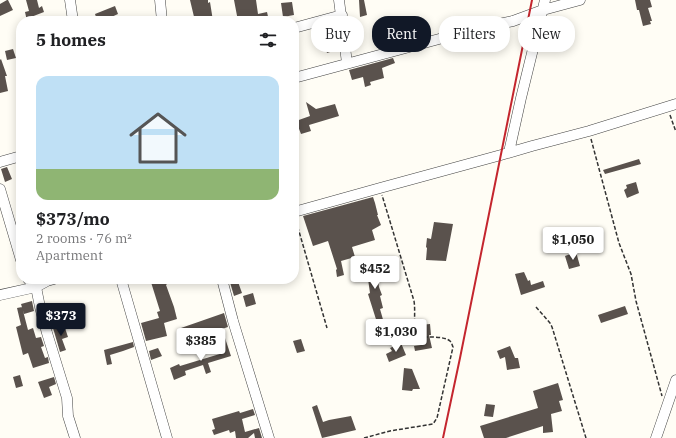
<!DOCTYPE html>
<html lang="en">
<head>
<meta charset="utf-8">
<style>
	:root { --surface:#fff; --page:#f2f2f2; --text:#202124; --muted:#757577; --line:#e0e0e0; --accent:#111827 }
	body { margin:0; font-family:"IBM Plex Serif",serif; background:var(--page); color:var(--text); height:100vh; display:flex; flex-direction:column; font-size:15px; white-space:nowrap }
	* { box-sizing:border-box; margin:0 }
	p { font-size:13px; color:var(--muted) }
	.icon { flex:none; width:22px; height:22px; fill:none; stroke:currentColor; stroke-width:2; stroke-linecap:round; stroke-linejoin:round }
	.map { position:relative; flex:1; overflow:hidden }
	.details { position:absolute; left:16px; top:16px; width:283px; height:268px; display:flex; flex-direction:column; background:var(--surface); border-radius:16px; box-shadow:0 2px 10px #0003 }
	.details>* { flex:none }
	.banner { position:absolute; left:311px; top:16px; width:305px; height:36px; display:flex; gap:8px }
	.price { position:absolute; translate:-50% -34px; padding:0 9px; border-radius:4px; background:#fff; color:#222; font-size:13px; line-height:26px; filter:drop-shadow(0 1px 2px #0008) }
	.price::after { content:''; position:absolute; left:50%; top:24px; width:12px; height:9px; margin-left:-6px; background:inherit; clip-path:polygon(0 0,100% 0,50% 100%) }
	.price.on { background:var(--accent); color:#fff }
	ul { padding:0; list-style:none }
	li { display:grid; align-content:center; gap:8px; height:212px; padding:0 20px }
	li+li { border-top:1px solid var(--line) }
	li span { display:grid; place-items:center; height:124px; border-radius:12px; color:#555 }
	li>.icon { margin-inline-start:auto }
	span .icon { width:72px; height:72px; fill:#fffc; stroke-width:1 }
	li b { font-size:17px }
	h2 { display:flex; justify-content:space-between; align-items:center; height:48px; padding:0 20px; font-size:17px }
	.pill { padding:0 14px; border-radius:16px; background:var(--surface); box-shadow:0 2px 10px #0003; font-size:14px; line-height:36px }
	.pill.on { background:var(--accent); color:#fff }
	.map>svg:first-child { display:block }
	.building { fill:#5a524d }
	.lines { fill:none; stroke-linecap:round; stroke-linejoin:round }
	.minor-casing { stroke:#444; stroke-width:11 }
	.path { stroke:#333; stroke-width:1.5; stroke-dasharray:4 2; stroke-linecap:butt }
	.minor { stroke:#fff; stroke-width:10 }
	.rail { stroke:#c4262e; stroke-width:2 }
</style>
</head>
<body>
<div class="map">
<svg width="676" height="438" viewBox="0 0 676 438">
	<rect width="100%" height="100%" fill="#fffdf5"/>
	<path class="building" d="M7,0H8L13,10L0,16V4Z
		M26,0H37L39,8L42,6L44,12L31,17L32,21H27L25,12L29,11Z
		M190,0H208V3L210,2L213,21H195Z
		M234,0H256L258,14L267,12L269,21H238Z
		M359,0H364L367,15L360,17Z
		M635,0H650L652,7L648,8L652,21H650L651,24L643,26L639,10H637Z
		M292,2L294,15L283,17L281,3Z
		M115,6L118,14L107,19L108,21H100L99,19L97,20L95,14Z
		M333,39L336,50L327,53L324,42Z
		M13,49L16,58L7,60L5,51Z
		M393,58L395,63L382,68L384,78L370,82L371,85L365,87L363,77L352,80L349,70Z
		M1,59L7,76H5L8,91L0,93V60Z
		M306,102L316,109L335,104L339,116L309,125L311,131L301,134L296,121L310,116Z
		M639,159L641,164L605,174L603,170Z
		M7,167L12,179L5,182L1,169Z
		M636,182L639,193L627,198L624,190L627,188L626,185Z
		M373,197L375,203L378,215H377L381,225L372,230L375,240L352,247L355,257L341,261L344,275L337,277L336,270L337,269L328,241L313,246L303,216Z
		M434,222L453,224L446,261L426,260L427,248L426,247L427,238L431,239Z
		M576,252L580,266L569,269L565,256Z
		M376,256L380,271L377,272L379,287L382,295L380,296L383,308L380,309L386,330L380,332L368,294L370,293L368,279L363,260Z
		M524,272L528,281L530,280L531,285L543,281L545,287L521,295L515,274Z
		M150,279H165L167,284L166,285L174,307L177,319L164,323L167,336L146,341L141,323L159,318L157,312L160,311Z
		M229,279H237L242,293L234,296Z
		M253,293L256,304L246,307L243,296Z
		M32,301L34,311L24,314L21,304Z
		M625,306L628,314L601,323L598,315Z
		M22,307L28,330L33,328L36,338L41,337L44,346L41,347L45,358L48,357L49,363L33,368L28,353L23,355L16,327L21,325L17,308Z
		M224,313L228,327L185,341L181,328Z
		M430,324L431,335H429L432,348L415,351L414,346L421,345L419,331H420L419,325Z
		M64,325L68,337L62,339L66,350L60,352L53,328Z
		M225,338L231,356L208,363L211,372L206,374L203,365L185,371L186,375L174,380L170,368L179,364L180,366L223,353L218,341Z
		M301,339L305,351L297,353L293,341Z
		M133,342L134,347L123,351L110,355L112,364L107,365L104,350Z
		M401,343L406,355L389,362L386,354L392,351L390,348Z
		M510,346L515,358H518L520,368L507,370L505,357L500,359L497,351Z
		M158,348L162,356L151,360L149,351Z
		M404,368L412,369L420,389H413L412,391L402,390Z
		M20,375L23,386L16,388L13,377Z
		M54,377L56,384L49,387L52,395L44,398L38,382Z
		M558,383L563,400L559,401L562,411L551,414L553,432L543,433V426L506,438H484L480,426L538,408L533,391Z
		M486,404L495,405L493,417L484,416Z
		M317,405L323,422L329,420L351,416L356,430L322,438L312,407Z
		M253,409L255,415L242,419L245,432L259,428L262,438H255L254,433L248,438H236L235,431L230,433L229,430L214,435L212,430L215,429L212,419L239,411L240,413Z"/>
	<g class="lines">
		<defs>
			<path id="minor" d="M70,0L73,21
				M160,0L162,21
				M339,0L347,63
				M294,28L342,15
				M294,78L480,28L513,21L543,10L580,0
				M509,152L521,98L545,0
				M0,162L21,156
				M0,189L21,260
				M294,212L380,188L501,155L532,146L589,131L676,104
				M28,279L36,287L40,307L47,333L67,398L68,416L75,438
				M121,279L167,438
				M222,279L233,321L269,438
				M0,295L36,287L47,281L54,279
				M656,438L676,380"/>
		</defs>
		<use href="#minor" class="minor-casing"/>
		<path class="path" d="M670,115L676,132
			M591,139L619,243L631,274L636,301L662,396
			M296,221L327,328
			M536,307L550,323L552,327L586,438
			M364,438L390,431L433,424L437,418L453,347C452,345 452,343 450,341C445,336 426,337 419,337C412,326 416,314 414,301L382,195"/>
		<use href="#minor" class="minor"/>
		<path class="rail" d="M443,438L460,358L532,0"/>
	</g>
</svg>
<b class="price" style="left:573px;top:261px">$1,050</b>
<b class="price" style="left:375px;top:290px">$452</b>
<b class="price on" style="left:61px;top:337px">$373</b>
<b class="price" style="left:396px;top:353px">$1,030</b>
<b class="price" style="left:201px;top:362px">$385</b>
<div class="banner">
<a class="pill">Buy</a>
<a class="pill on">Rent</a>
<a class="pill">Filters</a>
<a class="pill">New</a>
</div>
<section class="details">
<h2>5 homes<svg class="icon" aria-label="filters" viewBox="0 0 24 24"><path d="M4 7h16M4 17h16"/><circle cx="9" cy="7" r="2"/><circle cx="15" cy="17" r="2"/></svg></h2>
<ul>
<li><span style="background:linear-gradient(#bfe0f5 75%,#8fb573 0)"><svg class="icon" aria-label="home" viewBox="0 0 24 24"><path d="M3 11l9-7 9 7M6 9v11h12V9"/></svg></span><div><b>$373/mo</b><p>2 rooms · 76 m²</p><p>Apartment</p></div></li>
</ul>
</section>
</div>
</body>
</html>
